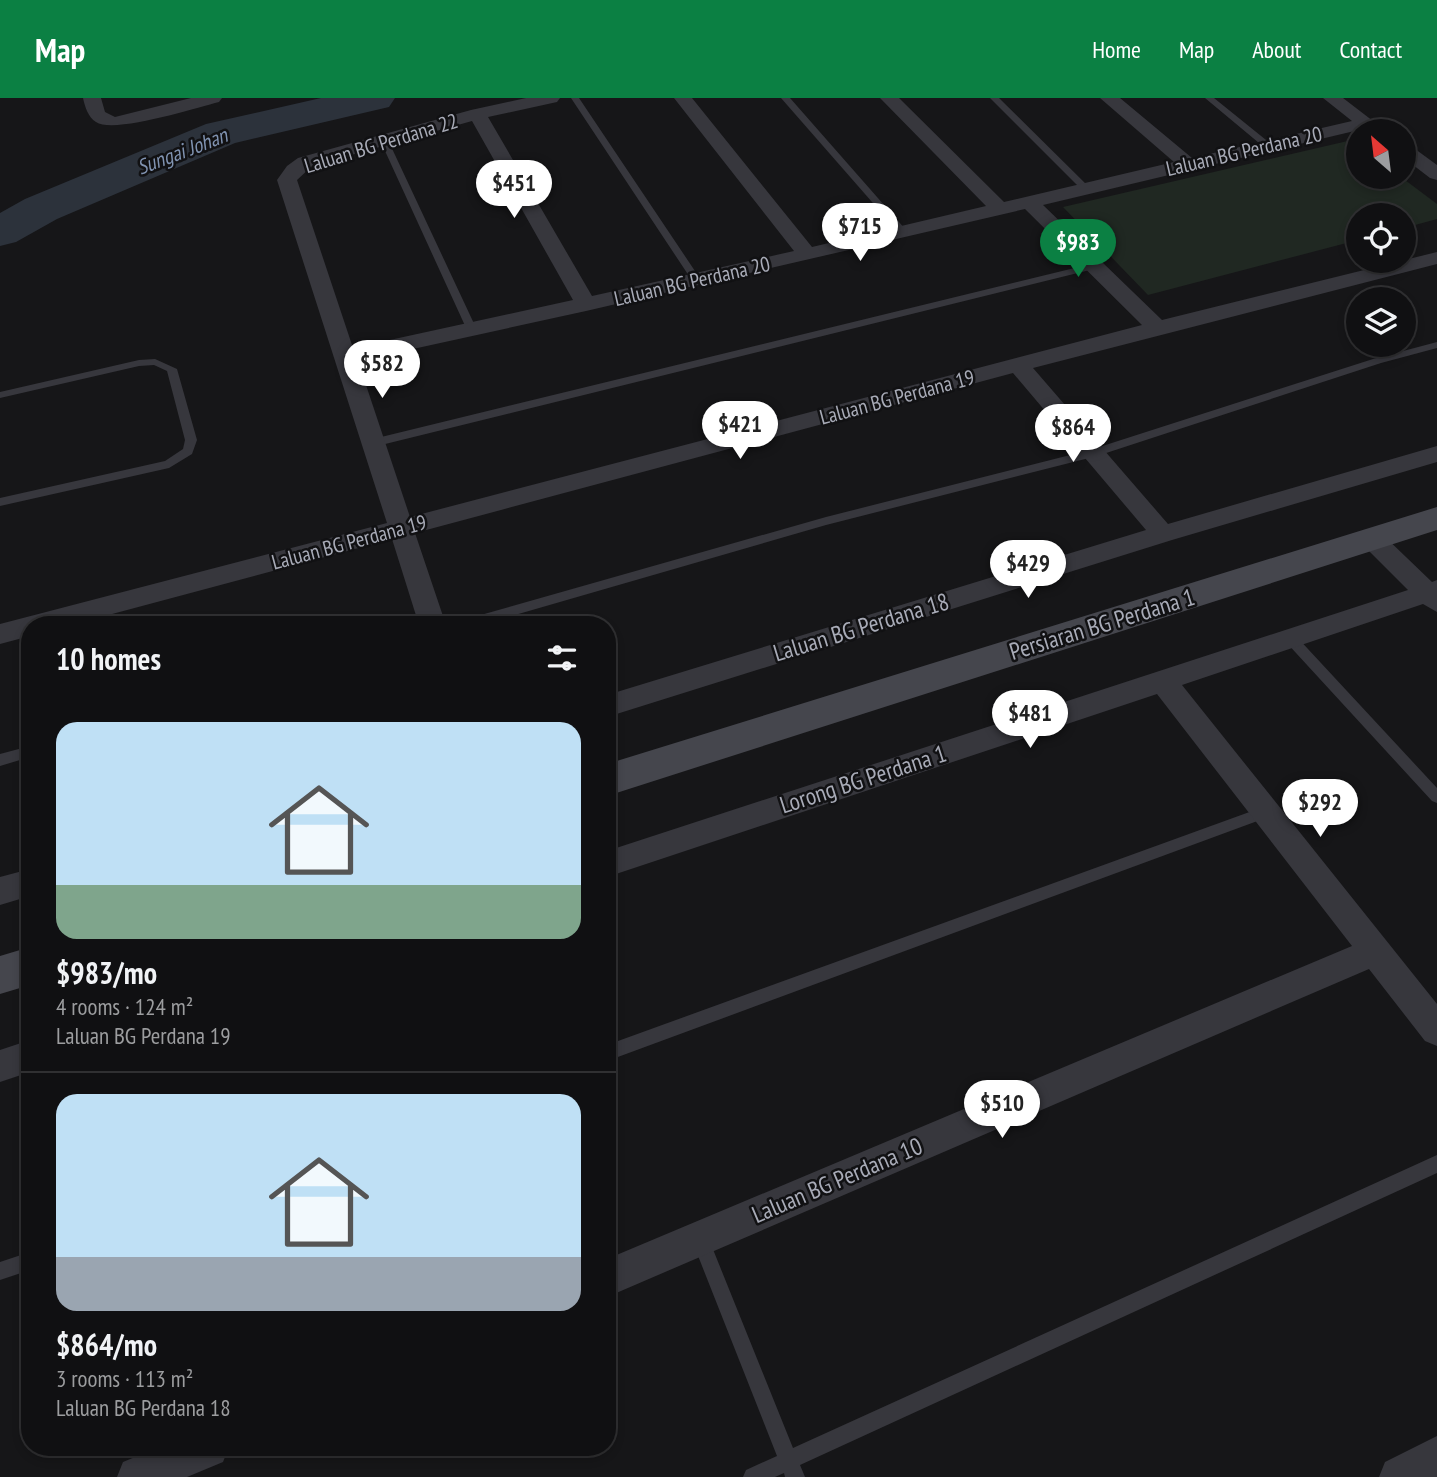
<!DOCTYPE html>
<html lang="en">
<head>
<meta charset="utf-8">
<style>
	:root { --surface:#101012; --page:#19191b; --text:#f1f3f6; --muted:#9c9d9f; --line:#303032; --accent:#0b8043 }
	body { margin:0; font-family:"PT Sans Narrow",sans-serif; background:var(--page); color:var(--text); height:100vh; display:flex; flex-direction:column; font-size:26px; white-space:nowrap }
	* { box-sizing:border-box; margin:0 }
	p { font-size:23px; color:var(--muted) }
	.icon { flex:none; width:38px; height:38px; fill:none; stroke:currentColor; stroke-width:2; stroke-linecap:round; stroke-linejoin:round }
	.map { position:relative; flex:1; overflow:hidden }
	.panel { position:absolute; left:21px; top:518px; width:595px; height:840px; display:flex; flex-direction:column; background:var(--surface); border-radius:28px; box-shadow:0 4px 10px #0003,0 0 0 2px var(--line) }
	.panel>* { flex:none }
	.needle { width:46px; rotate:332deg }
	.buttons { position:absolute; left:1346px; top:21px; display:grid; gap:14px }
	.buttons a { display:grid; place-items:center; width:70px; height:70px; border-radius:50%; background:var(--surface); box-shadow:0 4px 10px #0003,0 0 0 2px var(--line); font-size:35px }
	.price { position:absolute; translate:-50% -60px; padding:0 16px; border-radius:24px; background:#fff; color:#222; font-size:23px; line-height:46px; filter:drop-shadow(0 2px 4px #0008) }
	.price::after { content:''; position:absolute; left:50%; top:42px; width:21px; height:16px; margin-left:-10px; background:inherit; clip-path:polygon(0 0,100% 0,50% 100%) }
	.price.active { background:var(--accent); color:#fff }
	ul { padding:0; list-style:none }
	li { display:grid; align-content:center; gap:14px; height:371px; padding:0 35px }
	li+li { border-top:2px solid var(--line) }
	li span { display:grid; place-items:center; height:217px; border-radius:21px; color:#555 }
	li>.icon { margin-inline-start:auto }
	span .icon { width:126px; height:126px; fill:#fffc; stroke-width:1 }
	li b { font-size:30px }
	h2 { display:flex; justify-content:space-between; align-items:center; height:84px; padding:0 35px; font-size:30px }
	header { display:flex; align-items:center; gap:42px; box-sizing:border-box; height:98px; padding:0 35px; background:var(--accent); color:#fff }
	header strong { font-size:33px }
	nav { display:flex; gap:38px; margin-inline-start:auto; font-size:24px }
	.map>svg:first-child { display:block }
	.green { fill:#202822 }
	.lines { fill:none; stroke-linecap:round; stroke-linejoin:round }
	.river { fill:#2c323b; fill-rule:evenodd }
	.lane { fill:#37373d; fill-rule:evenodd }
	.street { fill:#37373d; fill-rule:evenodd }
	.secondary { fill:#45464d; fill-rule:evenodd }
	.labels { text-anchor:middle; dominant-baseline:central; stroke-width:5; stroke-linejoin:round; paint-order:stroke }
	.far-street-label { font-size:21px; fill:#a8abb7; stroke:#111113 }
	.far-water-label { font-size:21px; font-style:italic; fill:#8093b1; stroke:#111113 }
	.street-label { font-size:24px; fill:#a8abb7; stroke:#111113 }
</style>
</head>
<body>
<header>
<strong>Map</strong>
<nav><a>Home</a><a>Map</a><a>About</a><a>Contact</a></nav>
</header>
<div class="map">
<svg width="1437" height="1379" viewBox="0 0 1437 1379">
	<rect width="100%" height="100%" fill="#161618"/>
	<path class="green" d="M1352,42L1358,47V79H1401L1437,106V121L1404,130V117H1358V142L1148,197L1063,109Z"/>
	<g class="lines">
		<path class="river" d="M321,0H395L389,9L235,45L57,121L16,144L0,148V115L25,101L206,26Z"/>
		<path class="lane" d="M571,0H579L701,182L699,184H693Z
			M781,0H790L906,132V136H900Z
			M990,0H999L1088,88V92H1082Z
			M1205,0H1214L1271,46V50H1265Z
			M384,39L388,42L477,232L476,234L467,232L380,42Z
			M1095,165L1100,168L1098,170L373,349L367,345L373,341Z
			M1437,244V250L1381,265L1097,358L826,427L480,527H457L463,522L826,419L1090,352L1373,261Z
			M155,261L177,271L197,342L192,356L169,370L0,408V400L165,363L183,351L185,342L167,273L154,267L139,268L0,300V294L139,262Z
			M1290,535L1295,537L1437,690V705L1432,703L1285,543L1284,540L1285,537Z
			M30,648V659L0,668V656Z
			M1266,708L1271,710L1273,714L1271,718L607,963V947Z
			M1437,1057V1075L800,1367L805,1379H785L784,1375L775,1379H743L746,1372L777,1358L691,1140L694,1134L700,1131L706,1134L793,1350Z
			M30,1154V1172L0,1182V1164Z"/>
		<path class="street" d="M83,0H101L105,14L115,19L191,0H222L219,4C195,10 114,36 96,24C88,19 85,9 83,0Z
			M526,0H560L557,4L488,19L592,198L794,153L674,0H692L812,149L986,108L880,0H899L1004,104L1174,64L1100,0H1120L1192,60L1352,23L1323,0H1343L1386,33L1363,31L1043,107L1162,222L1437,154V166L1033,270L1168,426L1437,348V364L1172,442L607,619V597L1146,432L1013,275L415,435L446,527H419L392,441L71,527H30V538L0,546V526L387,425L277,82L287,68L298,60L471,12ZM472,23L573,202L353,250L297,82L312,68ZM1025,111L1142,227L410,419L358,263L586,213Z
			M1404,46L1411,48L1437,67V82L1430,80L1404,60Z
			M1372,432L1381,435L1432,484L1437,482V514L1423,506L1182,587L1437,906V948L1425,943L1369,871L607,1199V1161L1352,848L1157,596L607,779V753L1408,492L1363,447L1359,441L1363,435Z
			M30,771V798L0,807V779Z
			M30,942V974L0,984V952Z
			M1437,1338V1379H1379L1385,1364Z
			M159,1349H229L223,1364L187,1379H117L123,1364Z"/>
		<path class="secondary" d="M1437,409V432L607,698V666Z
			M30,849V887L0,896V858Z"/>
	</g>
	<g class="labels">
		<g class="far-street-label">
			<text transform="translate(381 45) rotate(-17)">Laluan BG Perdana 22</text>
			<text transform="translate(1244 53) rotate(-13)">Laluan BG Perdana 20</text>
			<text transform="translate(692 183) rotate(-13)">Laluan BG Perdana 20</text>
			<text transform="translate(897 299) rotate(-15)">Laluan BG Perdana 19</text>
			<text transform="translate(349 444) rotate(-15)">Laluan BG Perdana 19</text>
		</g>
		<g class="far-water-label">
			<text transform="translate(182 53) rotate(-21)">Sungai Johan</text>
		</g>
		<g class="street-label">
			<text transform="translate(1102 526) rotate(-17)">Persiaran BG Perdana 1</text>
			<text transform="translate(861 529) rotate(-17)">Laluan BG Perdana 18</text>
			<text transform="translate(863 681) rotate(-18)">Lorong BG Perdana 1</text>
			<text transform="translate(837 1082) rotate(-23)">Laluan BG Perdana 10</text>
		</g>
	</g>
</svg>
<div class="buttons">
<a><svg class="needle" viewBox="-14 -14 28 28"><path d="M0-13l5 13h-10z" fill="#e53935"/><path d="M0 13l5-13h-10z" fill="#9c9d9f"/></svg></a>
<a><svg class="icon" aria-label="locate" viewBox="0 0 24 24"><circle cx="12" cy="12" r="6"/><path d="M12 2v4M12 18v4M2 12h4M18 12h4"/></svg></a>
<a><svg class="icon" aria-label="layers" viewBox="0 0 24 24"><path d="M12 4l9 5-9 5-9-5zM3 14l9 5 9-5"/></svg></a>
</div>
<b class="price" style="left:514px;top:122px">$451</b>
<b class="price" style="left:860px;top:165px">$715</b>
<b class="price active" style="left:1078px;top:181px">$983</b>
<b class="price" style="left:382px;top:302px">$582</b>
<b class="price" style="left:740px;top:363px">$421</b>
<b class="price" style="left:1073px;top:366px">$864</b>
<b class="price" style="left:1028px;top:502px">$429</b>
<b class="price" style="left:1030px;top:652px">$481</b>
<b class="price" style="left:1320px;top:741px">$292</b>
<b class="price" style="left:1002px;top:1042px">$510</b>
<section class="panel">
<h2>10 homes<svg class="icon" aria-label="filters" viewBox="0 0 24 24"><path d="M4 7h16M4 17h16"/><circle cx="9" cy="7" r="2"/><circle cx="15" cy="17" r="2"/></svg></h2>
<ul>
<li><span style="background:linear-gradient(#bfe0f5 75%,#7fa58c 0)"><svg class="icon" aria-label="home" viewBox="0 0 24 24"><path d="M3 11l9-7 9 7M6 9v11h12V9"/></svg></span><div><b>$983/mo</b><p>4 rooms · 124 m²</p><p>Laluan BG Perdana 19</p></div></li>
<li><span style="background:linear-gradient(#bfe0f5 75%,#9aa5b1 0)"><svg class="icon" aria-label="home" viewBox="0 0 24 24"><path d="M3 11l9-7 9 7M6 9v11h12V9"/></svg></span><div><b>$864/mo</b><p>3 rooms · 113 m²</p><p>Laluan BG Perdana 18</p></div></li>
</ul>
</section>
</div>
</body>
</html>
